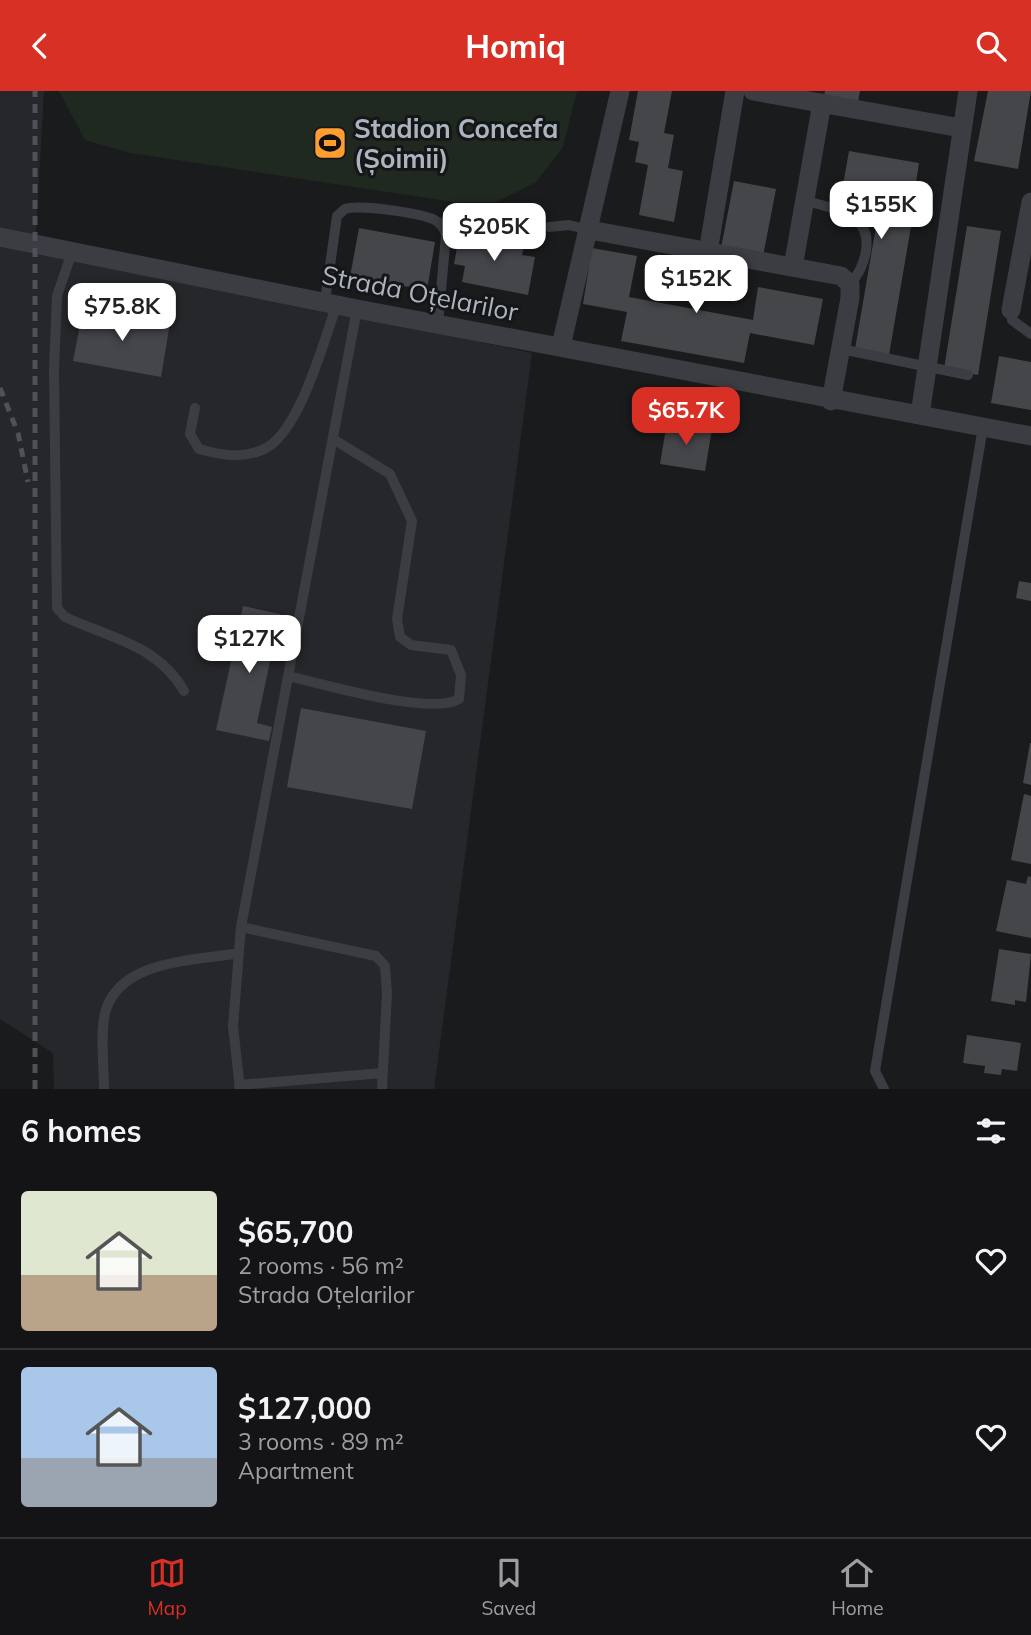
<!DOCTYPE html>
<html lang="en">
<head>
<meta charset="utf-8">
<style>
	:root { --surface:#141416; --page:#212123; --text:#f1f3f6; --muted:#9d9ea1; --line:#333335; --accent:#d93025 }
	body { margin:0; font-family:Mulish,sans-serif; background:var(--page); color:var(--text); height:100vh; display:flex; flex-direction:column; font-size:26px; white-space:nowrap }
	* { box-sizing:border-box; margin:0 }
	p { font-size:23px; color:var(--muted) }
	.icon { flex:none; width:38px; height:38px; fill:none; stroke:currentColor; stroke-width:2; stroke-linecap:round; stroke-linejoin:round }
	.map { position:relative; height:998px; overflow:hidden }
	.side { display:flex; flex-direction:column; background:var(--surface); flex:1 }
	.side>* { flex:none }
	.price { position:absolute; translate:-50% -60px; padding:0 16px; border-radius:14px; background:#fff; color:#222; font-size:23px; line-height:46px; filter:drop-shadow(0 2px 4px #0008) }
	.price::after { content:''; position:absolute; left:50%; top:42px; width:21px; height:16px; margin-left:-10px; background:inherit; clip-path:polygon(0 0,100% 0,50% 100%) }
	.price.on { background:var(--accent); color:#fff }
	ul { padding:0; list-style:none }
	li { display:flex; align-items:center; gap:21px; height:175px; padding:0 21px }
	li+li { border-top:2px solid var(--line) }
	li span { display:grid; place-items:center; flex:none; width:196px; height:140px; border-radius:7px; color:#555 }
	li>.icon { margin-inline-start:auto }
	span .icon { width:84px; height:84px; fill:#fffc; stroke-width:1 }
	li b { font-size:30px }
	h2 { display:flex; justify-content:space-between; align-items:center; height:84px; padding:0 21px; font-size:30px }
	header { display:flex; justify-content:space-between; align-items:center; height:91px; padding:0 21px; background:var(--accent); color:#fff; font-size:32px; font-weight:700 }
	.tab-bar { display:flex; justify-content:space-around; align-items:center; height:98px; border-top:2px solid var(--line); background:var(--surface); font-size:19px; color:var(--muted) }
	.tab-bar a { display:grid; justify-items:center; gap:4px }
	.tab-bar .on { color:var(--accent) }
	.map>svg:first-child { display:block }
	.built { fill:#26272a }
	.green { fill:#202920 }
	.building { fill:#44464a }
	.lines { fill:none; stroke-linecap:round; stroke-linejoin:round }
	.service { stroke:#3b3d42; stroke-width:10 }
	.minor { stroke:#3b3d42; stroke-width:19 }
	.rail { stroke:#4e5158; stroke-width:5; stroke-dasharray:9 7; stroke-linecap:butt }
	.labels { text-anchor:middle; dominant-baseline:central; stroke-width:6; stroke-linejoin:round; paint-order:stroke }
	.poi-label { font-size:26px; font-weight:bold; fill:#acb4bd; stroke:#151618; text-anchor:start }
	.street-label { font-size:26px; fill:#acb4bd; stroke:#151618 }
</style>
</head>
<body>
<header><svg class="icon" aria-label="back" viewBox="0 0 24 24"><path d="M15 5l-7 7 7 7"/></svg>Homiq<svg class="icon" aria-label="search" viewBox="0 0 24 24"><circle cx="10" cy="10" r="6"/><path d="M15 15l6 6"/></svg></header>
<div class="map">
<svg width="1031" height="998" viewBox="0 0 1031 998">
	<rect width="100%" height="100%" fill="#1a1b1d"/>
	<path class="built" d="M0,0H44L35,157L532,262L434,998H54L53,962L0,928Z"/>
	<path class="green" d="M59,0H577L563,56L536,91L496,111H454L130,62L85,49Z"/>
	<path class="building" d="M638,0H672L664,42L674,44L668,77L683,80L674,131L639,124L648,74L635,71L639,51L629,49Z
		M825,0H860L857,16L823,10Z
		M988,0H1031L1018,78L974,70Z
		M849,60L919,72L915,98L900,95L896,121L913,124L889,264L855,258L879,118L840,111Z
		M734,90L776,98L763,165L721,157Z
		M967,135L1001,140L978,284L944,278Z
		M359,137L435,151L427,199L350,186Z
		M460,140L525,152L522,164L535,166L528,204L462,191L465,175L454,173Z
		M592,157L637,165L629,206L753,229L758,196L823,208L814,254L750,242L744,272L621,250L627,221L583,213Z
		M83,218L170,232L161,286L73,270Z
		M999,265L1031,271V319L991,312Z
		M667,331L712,338L705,380L660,373Z
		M1019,490L1031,492V510L1016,507Z
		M243,515L280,523L257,632L272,636L269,650L216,639Z
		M301,617L426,640L412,718L287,696Z
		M1030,652H1031V694L1023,692Z
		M1024,703L1031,705V773L1011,769Z
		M1028,785L1031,786V847L996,840L1007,789L1026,793Z
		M999,858L1031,863L1026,911L1015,909V914L991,910Z
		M967,944L1021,952L1017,980L1002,978L1001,984L984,982L985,975L963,972Z"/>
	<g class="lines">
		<path class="service" d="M805,110C822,114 841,118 856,129C876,145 864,178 850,193
			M549,136L569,134L589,139
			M72,161L57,205L54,278L57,517L65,526C110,547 158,554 184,600
			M325,210L337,125L345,118C359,113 418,122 433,128C440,131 444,137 446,144L438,233
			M357,218L241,836L376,865L385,875L387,902L382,998
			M1011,219L1012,229L1031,243
			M841,258L968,284
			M195,317L190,343L199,358C221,364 240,368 262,359C299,345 324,249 337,213
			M288,585C323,593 431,625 459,608L461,584L451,559L411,554L400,546L397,528L412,430L390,383L333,348
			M239,994L383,982
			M104,998C104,975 100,945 105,922C119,868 195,870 239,862
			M240,998L233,935L241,836
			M884,998L875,980L983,336"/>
		<path class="minor" d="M753,0L961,37
			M590,139L841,185L850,193V207L831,310
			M0,146L357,218L1031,345
			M708,161L735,0
			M793,176L822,12
			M1011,219L1031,111
			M561,255L620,0
			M920,324L968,0"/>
		<path class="rail" d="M0,297L18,342L28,391
			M35,998V0"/>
	</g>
	<defs>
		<symbol id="stadium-square" viewBox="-11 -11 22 22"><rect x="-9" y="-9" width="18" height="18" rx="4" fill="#ff9e30" stroke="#151618"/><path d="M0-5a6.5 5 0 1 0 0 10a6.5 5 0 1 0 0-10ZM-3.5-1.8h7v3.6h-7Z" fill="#111"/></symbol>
	</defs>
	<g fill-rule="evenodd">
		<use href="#stadium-square" x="311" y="33" width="38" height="38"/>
	</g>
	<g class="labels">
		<g class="poi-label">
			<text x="354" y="37">Stadion Concefa<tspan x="354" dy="30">(Șoimii)</tspan></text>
		</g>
		<g class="street-label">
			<text transform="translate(420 202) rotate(11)">Strada Oțelarilor</text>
		</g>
	</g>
</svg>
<b class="price" style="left:881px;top:150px">$155K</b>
<b class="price" style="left:494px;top:172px">$205K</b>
<b class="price" style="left:696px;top:224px">$152K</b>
<b class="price" style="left:122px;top:252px">$75.8K</b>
<b class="price on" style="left:686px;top:356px">$65.7K</b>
<b class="price" style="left:249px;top:584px">$127K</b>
</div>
<section class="side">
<h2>6 homes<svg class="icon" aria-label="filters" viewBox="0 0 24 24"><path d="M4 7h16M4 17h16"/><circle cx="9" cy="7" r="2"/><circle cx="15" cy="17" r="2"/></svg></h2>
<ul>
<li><span style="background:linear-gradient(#dfe7d0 60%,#b9a48a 0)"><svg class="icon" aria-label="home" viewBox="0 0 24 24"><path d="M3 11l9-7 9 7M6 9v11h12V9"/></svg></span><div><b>$65,700</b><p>2 rooms · 56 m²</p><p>Strada Oțelarilor</p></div><svg class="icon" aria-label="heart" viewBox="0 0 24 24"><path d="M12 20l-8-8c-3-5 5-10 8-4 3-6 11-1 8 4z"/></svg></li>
<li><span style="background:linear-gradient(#a9c7e8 65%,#9aa5b1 0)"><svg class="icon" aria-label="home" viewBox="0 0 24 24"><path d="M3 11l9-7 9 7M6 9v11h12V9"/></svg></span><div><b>$127,000</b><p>3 rooms · 89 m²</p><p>Apartment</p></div><svg class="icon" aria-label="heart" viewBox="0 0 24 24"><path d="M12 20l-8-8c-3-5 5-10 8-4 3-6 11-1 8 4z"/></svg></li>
</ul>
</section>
<nav class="tab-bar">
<a class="on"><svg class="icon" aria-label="map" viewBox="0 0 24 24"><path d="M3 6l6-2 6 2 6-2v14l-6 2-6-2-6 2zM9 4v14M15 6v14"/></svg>Map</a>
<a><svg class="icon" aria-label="saved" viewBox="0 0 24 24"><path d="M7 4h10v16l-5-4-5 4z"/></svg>Saved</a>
<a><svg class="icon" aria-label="home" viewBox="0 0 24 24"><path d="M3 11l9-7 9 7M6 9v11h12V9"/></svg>Home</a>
</nav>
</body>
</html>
